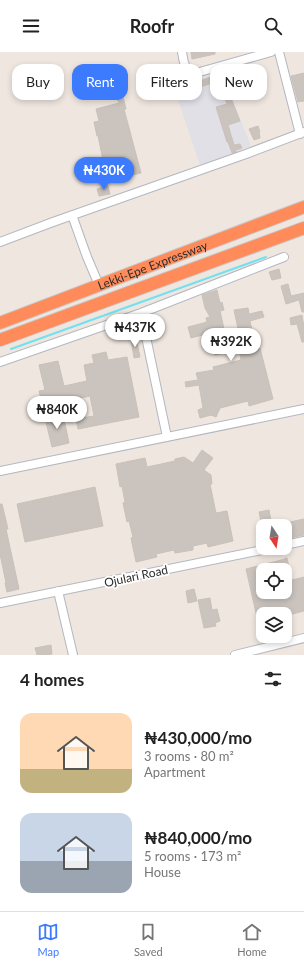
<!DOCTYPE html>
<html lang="en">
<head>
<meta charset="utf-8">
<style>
	:root { --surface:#fff; --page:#f6f6f6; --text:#222; --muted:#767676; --line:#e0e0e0; --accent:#3c7afe }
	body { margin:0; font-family:Lato,sans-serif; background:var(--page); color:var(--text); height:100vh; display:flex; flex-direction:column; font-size:15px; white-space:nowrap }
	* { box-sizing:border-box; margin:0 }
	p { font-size:13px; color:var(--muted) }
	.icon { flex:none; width:22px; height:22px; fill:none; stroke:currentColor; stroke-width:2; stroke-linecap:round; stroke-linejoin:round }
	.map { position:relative; height:603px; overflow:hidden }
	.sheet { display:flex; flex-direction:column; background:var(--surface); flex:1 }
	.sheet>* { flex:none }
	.guide { position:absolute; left:12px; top:12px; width:280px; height:36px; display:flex; gap:8px }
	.needle { width:26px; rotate:168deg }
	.fabs { position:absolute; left:256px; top:467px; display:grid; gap:8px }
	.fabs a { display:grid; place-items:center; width:36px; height:36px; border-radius:8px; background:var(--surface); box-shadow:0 2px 6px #0003; font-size:20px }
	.price { position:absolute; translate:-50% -34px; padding:0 9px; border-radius:14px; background:#fff; color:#222; font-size:13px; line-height:26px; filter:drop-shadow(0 1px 2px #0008) }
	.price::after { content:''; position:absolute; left:50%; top:24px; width:12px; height:9px; margin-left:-6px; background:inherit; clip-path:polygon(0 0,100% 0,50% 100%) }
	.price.on { background:var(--accent); color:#fff }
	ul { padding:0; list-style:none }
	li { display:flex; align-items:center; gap:12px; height:100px; padding:0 20px }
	li span { display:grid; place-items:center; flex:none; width:112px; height:80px; border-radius:12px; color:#555 }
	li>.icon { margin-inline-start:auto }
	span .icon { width:48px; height:48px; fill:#fffc; stroke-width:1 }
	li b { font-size:17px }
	h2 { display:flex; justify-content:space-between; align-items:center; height:48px; padding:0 20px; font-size:17px }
	.pill { padding:0 14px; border-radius:12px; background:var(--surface); box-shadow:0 2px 6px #0003; font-size:14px; line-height:36px }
	.pill.on { background:var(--accent); color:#fff }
	header { display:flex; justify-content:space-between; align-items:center; height:52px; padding:0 20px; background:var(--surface); font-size:18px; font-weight:700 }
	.tabs { display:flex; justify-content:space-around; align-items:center; height:56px; border-top:1px solid var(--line); background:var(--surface); font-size:11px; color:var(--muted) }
	.tabs a { display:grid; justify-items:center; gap:2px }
	.tabs .on { color:var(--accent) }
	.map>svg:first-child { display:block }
	.industrial { fill:#e1e0e7 }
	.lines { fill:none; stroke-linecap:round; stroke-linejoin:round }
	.stream { stroke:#71e1f2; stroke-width:2 }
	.building { fill:#cac3be; stroke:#cac2b8; fill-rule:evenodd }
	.minor-casing { stroke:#b3b7c0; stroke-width:10 }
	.highway-casing { stroke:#c8c8c8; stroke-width:14 }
	.minor { stroke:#fff; stroke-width:8 }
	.highway { stroke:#ff8b5a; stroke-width:12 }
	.labels { text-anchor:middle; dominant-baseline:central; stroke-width:3.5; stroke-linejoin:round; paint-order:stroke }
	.street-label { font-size:12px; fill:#2d2d2d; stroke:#fff }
</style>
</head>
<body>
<header><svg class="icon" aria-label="menu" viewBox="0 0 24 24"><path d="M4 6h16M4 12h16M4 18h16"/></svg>Roofr<svg class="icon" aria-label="search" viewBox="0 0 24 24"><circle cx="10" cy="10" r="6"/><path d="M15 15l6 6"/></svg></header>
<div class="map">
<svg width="304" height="603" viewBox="0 0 304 603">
	<rect width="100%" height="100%" fill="#efe6df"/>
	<path class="industrial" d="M222,20L251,94L243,97V99L200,113L174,36Z"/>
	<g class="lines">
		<path class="stream" d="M11,297L266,205"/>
	</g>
	<path class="building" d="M191,0H215V2L192,7Z
		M221,21L240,69L228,73L234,93L240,92L242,96L236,98V100L232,101L228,90H227L216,55L227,52L218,29L197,36L195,31Z
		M304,21V49L298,50L291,24Z
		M123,45L126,57H124L141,121L116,127L113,111L104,113L98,84H97L94,70L99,69L96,57L119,51L117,47Z
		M258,74L260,80H259L260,86L254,88L249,77Z
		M108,134L110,142L99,144L97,137Z
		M279,217L281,226L272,228L269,220Z
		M288,232L291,244L304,241V260H302L299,248L286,252L281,234Z
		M217,238L220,251L222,250L224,258L220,259L227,290L240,286L234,258L248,256L249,262L262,259L264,265L250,269L256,297L260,296L273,347L249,354L248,349L220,356L216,365L211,363L200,366L198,358L203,356L199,333L186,335L185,330L198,328L196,321L214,318L213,315L241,308L239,297L215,303L210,281L191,286L188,275L207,270L206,266L210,265L205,256L202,243Z
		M302,263L304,275V290H302L297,272L291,273L290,266Z
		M136,286L140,305L134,306L131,287Z
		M106,300L108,308L127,305L139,365L78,377L76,367L94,364L90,344L43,355L39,339L45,338L39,313L58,309L64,334L87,329L84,313L94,311L92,303Z
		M63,362L69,391L52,395L45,366Z
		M202,398L213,406L204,418L211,423L212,432H210L216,461L227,459L233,489L208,495L207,491L193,494V498L175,501L174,498L156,502L157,505L136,510L131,486L133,485L129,469L127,470L123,451L125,450L122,434L120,435L116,412L145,406L147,415L175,409V407L184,405L193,411Z
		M95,435L103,474L25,490L17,452Z
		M0,452H2L8,477H6L19,537L7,540L5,531H6L0,502Z
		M269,458L272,474H262L259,460Z
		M304,467V483L285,487V471Z
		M285,506H287L292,528L304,525V559L285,564V562H263V569L258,570L246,517L285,507ZM263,518H285V540H263Z
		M194,537L197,549L188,551L186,539Z
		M210,546L212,558L217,557L220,569L215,571L216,574L204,576L198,548Z
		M51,593L52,602L46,603H37L35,596Z"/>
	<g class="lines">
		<defs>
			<path id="minor" d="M182,0C184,11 184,19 196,21L271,0
				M279,0L300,82
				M72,163L87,205L99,233
				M0,190L53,170L246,102L304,80
				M141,261L167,385
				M0,310L141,261L284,205
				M0,419L304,357
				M285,493L304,489
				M58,539L73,603
				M0,551L272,496
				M235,603L304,586"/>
			<g id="highway">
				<path id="s1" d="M0,271L304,155"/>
				<path d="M0,288L304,176"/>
			</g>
		</defs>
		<use href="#minor" class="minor-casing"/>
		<use href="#highway" class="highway-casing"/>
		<use href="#minor" class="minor"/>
		<use href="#highway" class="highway"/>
	</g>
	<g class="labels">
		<g class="street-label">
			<text stroke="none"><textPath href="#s1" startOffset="163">Lekki-Epe Expressway</textPath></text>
			<text transform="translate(136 524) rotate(-12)">Ojulari Road</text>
		</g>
	</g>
</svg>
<div class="fabs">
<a><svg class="needle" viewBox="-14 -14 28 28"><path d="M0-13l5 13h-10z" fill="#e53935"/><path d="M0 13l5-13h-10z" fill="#767676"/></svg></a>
<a><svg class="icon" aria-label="locate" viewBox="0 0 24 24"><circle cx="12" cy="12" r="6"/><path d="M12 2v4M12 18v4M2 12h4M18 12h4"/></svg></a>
<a><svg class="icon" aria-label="layers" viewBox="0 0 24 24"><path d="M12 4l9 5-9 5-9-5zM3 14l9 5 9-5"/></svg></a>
</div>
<b class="price on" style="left:104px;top:139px">₦430K</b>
<b class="price" style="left:135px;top:296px">₦437K</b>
<b class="price" style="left:231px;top:310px">₦392K</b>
<b class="price" style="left:57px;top:378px">₦840K</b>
<div class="guide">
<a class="pill">Buy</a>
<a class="pill on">Rent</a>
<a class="pill">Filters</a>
<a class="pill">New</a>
</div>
</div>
<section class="sheet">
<h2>4 homes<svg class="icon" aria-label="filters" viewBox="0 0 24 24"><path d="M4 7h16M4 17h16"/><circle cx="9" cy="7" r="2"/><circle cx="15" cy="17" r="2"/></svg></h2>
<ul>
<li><span style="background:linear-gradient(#ffd9b3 70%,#c2b280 0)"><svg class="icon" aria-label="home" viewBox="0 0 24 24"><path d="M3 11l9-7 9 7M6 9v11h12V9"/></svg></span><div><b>₦430,000/mo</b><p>3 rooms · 80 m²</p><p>Apartment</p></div></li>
<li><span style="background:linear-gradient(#c9d6e8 60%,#9aa5b1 0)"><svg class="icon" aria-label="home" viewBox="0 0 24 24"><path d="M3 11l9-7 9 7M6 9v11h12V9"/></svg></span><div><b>₦840,000/mo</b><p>5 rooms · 173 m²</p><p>House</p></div></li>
</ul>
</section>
<nav class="tabs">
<a class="on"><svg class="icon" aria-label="map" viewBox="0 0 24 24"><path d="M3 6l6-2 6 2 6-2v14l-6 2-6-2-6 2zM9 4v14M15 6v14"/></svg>Map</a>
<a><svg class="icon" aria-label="saved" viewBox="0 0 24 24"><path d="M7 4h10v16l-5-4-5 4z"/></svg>Saved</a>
<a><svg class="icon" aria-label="home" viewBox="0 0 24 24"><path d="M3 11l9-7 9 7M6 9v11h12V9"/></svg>Home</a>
</nav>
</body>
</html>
